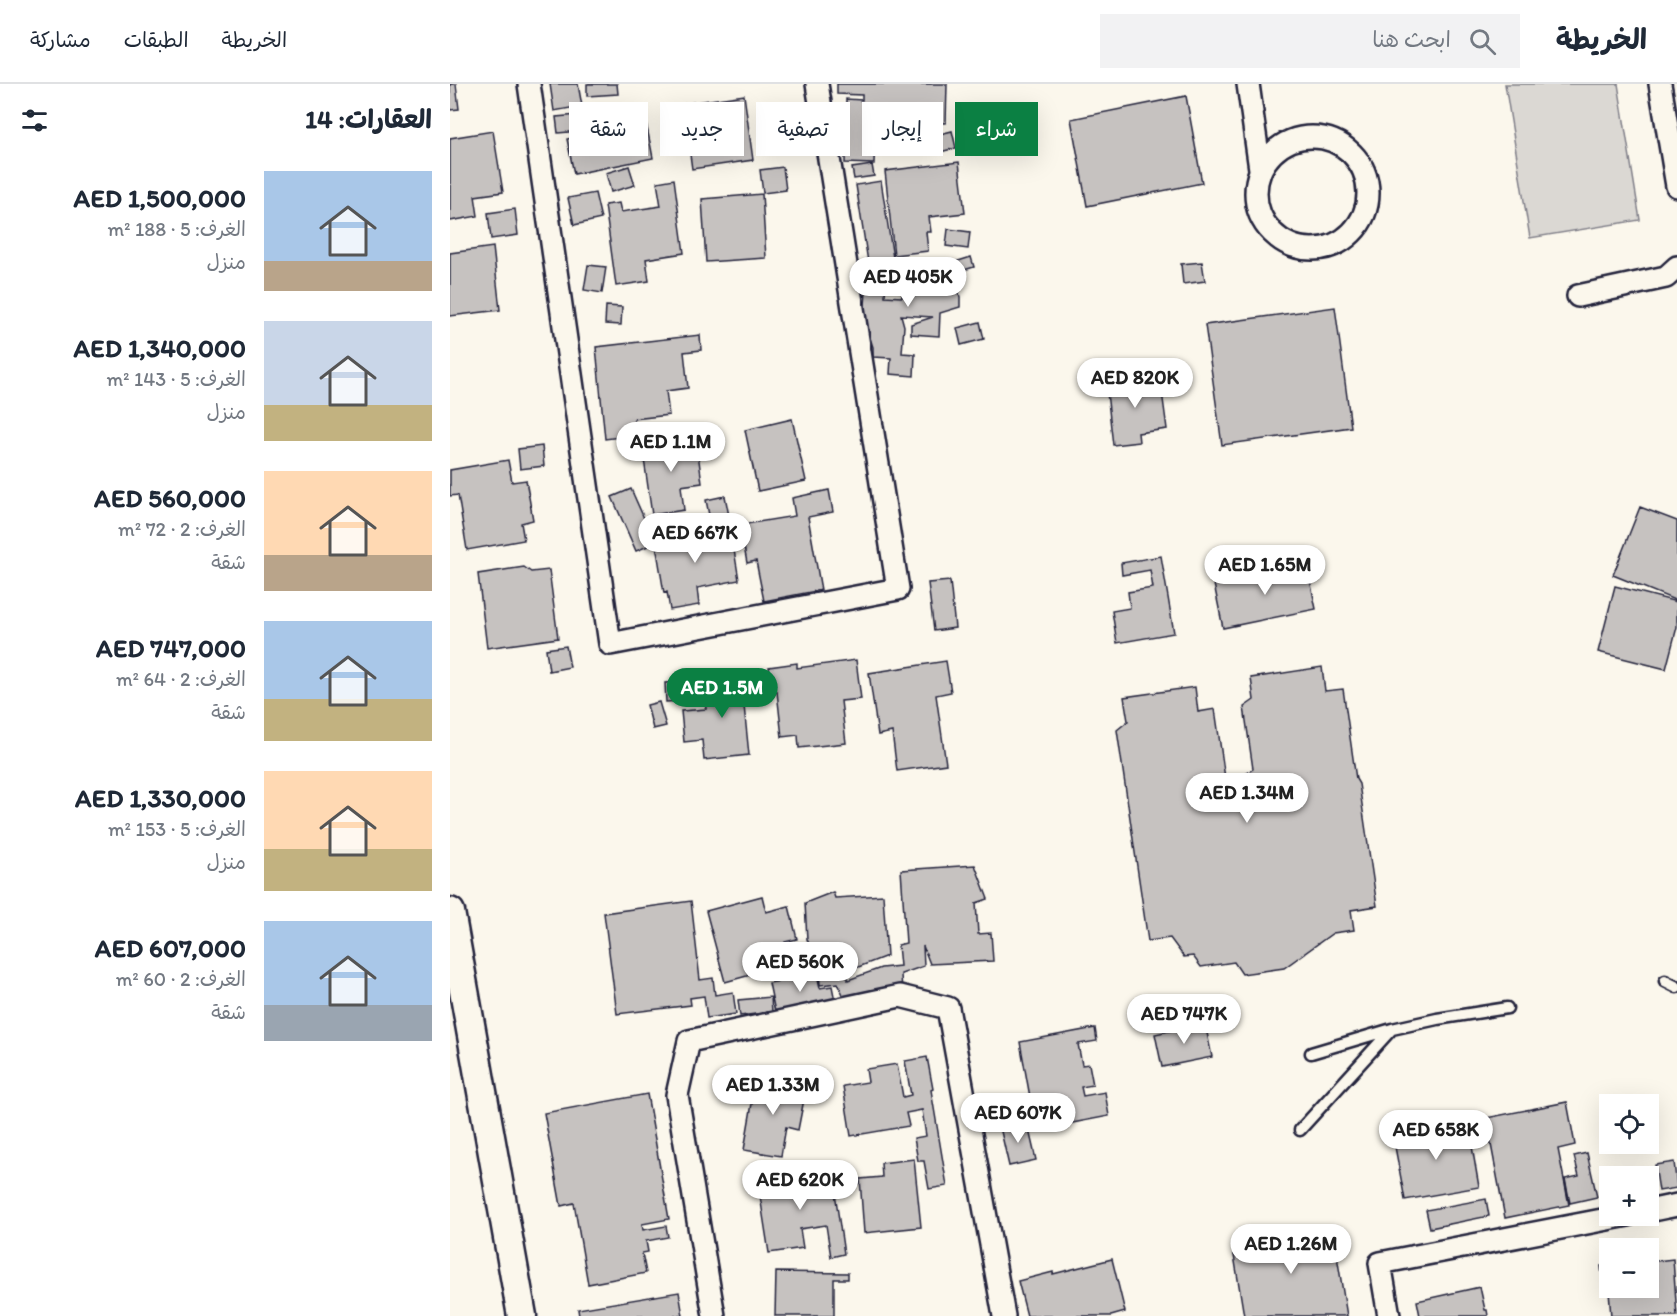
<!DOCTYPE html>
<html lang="ar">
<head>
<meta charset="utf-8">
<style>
	:root { --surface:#fff; --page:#f2f2f3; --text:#1f2937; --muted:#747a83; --line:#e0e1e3; --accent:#0b8043 }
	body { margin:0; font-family:Itim,"Playpen Sans Arabic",sans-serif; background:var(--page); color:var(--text); direction:rtl; height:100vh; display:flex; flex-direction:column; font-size:22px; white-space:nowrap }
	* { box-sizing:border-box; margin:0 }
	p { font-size:20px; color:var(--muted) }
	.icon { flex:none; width:33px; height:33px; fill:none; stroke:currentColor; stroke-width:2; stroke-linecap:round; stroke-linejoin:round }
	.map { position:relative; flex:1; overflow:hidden; direction:ltr }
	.side { display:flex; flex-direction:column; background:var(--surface); width:450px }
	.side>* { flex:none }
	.top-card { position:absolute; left:18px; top:18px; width:570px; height:54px; direction:rtl; display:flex; gap:12px }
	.tools { position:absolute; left:1149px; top:1010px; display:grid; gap:12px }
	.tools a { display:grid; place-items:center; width:60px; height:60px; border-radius:0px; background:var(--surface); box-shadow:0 6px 24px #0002; font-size:30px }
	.price { position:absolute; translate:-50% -51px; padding:0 14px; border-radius:21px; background:#fff; color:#222; font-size:20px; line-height:39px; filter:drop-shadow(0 2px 3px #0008) }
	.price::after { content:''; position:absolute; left:50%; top:36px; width:18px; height:14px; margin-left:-9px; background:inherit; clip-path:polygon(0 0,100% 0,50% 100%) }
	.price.selected { background:var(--accent); color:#fff }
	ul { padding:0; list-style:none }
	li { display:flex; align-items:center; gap:18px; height:150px; padding:0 18px }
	li span { display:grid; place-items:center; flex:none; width:168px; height:120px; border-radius:0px; color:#555 }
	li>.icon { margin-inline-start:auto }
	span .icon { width:72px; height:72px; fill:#fffc; stroke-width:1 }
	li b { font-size:26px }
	h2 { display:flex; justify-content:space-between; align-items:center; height:72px; padding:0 18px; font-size:26px }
	.chip { padding:0 21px; border-radius:0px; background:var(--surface); box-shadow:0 6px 24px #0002; font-size:21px; line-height:54px }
	.chip.selected { background:var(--accent); color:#fff }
	header { display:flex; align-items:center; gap:36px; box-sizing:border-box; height:84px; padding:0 30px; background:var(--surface); border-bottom:2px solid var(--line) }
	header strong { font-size:28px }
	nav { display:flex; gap:33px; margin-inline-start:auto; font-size:21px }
	.search { width:420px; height:54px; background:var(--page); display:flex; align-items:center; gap:15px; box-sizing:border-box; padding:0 21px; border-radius:0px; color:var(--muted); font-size:22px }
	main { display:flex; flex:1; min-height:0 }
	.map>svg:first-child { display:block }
	.green { fill:#dbd8d3; stroke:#7e7d87; stroke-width:1.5 }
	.building { fill:#c6c2c0; stroke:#22223b; stroke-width:1.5 }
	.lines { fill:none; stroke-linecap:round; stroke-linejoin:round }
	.lane-casing { stroke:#22223b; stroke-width:15 }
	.street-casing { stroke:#22223b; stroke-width:26 }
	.secondary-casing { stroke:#22223b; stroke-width:33 }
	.lane { stroke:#fbf7ec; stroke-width:10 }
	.street { stroke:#fbf7ec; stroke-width:21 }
	.secondary { stroke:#fbf7ec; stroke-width:28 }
</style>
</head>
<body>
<header>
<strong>الخريطة</strong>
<div class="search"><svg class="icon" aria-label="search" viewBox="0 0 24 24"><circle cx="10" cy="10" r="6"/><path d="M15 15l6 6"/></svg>ابحث هنا</div>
<nav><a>الخريطة</a><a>الطبقات</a><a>مشاركة</a></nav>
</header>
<main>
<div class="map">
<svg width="1227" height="1232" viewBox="0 0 1227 1232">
	<rect width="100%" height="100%" fill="#fbf7ec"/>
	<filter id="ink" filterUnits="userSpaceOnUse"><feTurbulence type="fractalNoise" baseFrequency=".0167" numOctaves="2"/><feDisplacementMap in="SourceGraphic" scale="12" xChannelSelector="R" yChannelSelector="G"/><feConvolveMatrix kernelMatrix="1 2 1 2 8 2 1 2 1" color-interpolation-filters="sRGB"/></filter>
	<g filter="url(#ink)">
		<path class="green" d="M1055,0H1168L1190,136L1080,154Z"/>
		<path class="building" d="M0,0H6L9,25L0,26Z
			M100,0H128L132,22L104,27Z
			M137,0H167L168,10L137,12Z
			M387,0H497L496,39L461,38L460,62L430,61V43H425L424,80L395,79L396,15L412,16V11L387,10Z
			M294,11L303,76L242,85L233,20Z
			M736,12L752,99L637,122L621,35Z
			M194,28L203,74L124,90L117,55L140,50L138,40Z
			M128,31L130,47L108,49L106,33Z
			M43,47L53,108L25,112L28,132L0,137V54Z
			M502,47L506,64L482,70L478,53Z
			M509,78L515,129L479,133L481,148H476L478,167L444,171L435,87Z
			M422,81L424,92L404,95L402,84Z
			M179,82L185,101L161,108L156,89Z
			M333,83L336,106L313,109L310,86Z
			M224,95L234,169L196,175L199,197L166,202L155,121L169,119L171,128L211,122L207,98Z
			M431,97L443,174L418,178L406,101Z
			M145,109L151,135L124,141L118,114Z
			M312,110L316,174L256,178L252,115Z
			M65,125L68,151L41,155L38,129Z
			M498,145L520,148L518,165L496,162Z
			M43,163L50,226L0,232V169Z
			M521,173L524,183L504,189L510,213V223L490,229L489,252L461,250V240L483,233L451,231L454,242L452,269L465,270L464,292L440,290L441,274L423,273V263L414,235L416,208L413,198L414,183L437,176L435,212L452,213L453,205L449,191L488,179L499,180Z
			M752,178L755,197L733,200L731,180Z
			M138,181L156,183L152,209L134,206Z
			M156,222L172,223L171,241L155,240Z
			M885,223L901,343L772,361L755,241Z
			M530,238L534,255L511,261L507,244Z
			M250,251L251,266L234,268L238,304L216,307L219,331L184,335L186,351L155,355L146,263Z
			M710,293L717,345L688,349L689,358L663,361L656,300Z
			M342,335L356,397L308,407L295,346Z
			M246,354L252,399L231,402L234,426L202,431L192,361Z
			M92,362L94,382L70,385L68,365Z
			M58,376L62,398L76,396L83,436L71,439L74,456L17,466L8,411L0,412V386Z
			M181,405L205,459L186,467L162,413Z
			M379,406L383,428L358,433L371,506L314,517L306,477L297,479L290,441L345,432L342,414Z
			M275,412L279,432L260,436L256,416Z
			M1190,423L1227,437V517L1163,491Z
			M280,442L289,496L247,504L249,521L220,526L217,508L214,509L205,455Z
			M711,472L724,549L667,559L662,527L680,524L678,508L703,504L700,486L672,491L671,479Z
			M857,481L866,525L773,544L764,500Z
			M74,483L81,488L99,486L108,554L37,564L28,490Z
			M500,497L505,544L484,547L478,499Z
			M1165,502L1227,518V543L1216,585L1148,568Z
			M116,562L120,583L99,587L96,565Z
			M406,576L411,615L391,617L396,659L349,664L348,651L332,653L327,608L322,609L319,583L347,579V584Z
			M496,577L501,608L486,611L496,680L447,687L442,648L428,651L419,589Z
			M872,583L875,607L893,605L906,695L909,700L927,822L901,826L904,846L883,849L834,884L792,890L784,878L751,883L743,872L734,873L720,854L698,857L667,646L678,637L674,613L745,603L748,628L765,625L775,694L794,691L803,685L794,623L804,616L801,594Z
			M316,594L318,610L293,612L299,671L254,676L252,656L234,658L231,627L256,625L254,601Z
			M244,597L245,616L216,618L215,599Z
			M209,618L216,642L203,645L197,621Z
			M525,781L538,815L526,819L528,850L541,849L543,877L480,880L473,862L474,882L451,890L452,909L394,913L388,899L370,901L369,886L357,855L355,819L383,808L385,814L433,811L437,872L398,887V896L431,884L450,882L448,861L456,859L451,786Z
			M312,812L316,828L339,822L347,855L335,858L342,886L324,891L322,885L275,898L256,827Z
			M241,817L250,896L263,894L265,911L283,908L286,930L257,934L254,912L240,914L241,921L167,930L154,829Z
			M367,890L370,904L382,902L385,917L325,928L319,899Z
			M321,913L322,928L290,932L288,916Z
			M755,939L762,973L712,983L705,950Z
			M645,944L647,957L628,960L632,981L639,980L643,1001L631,1003L633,1012L655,1008L659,1032L586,1046L570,958Z
			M477,973L483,1005L481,1006L497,1102L479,1105L474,1077H468L464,1054L476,1052L472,1026L456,1029L459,1042L401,1052L393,1002L418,998L416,985L447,980L453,1013L461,1011L455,977Z
			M306,996L356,1005L348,1046L336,1043L331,1072L294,1066Z
			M197,1010L219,1135L192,1140L193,1146L216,1142L218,1153L196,1157L198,1168L192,1169L196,1189L138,1200L124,1119L111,1122L94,1029Z
			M1117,1018L1125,1061L1108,1065L1119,1121L1055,1134L1036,1034Z
			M577,1037L586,1076L559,1082L550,1043Z
			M1018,1039L1029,1103L955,1116L943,1052Z
			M1137,1069L1147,1113L1120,1119L1115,1095L1129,1092L1124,1072Z
			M464,1075L471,1143L414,1149L410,1095L432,1093L431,1079Z
			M1224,1078L1227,1104L1209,1107L1205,1081Z
			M382,1088L394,1170L381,1173L376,1141L350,1145L353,1164L319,1169L308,1099Z
			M1036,1115L1039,1132L980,1144L976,1126Z
			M882,1142L897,1232H794L782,1159Z
			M662,1175L675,1228L661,1232H577L568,1197L603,1188V1190Z
			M1223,1175L1227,1232H1161L1159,1208L1154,1209L1151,1182L1160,1181V1203H1198V1178Z
			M326,1188L398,1189V1195H384V1232H325Z
			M1030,1203L1035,1226H1037L1038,1232H970L967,1217Z
			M229,1208L233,1232H129L128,1225Z"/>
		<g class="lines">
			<defs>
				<path id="lane" d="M1215,897L1227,903
					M861,969L942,945L987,935L1057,924
					M850,1046L941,946"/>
				<path id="street" d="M79,0L160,560L448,505L367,0
					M798,0L810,85
					M1210,0L1227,102
					M806 109a56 56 0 1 1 112 0a56 56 0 1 1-112 0Z
					M1128,212L1216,193L1227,183
					M1198,1127L1227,1121
					M264,1232L227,1011L239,957L450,912L498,924L554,1232
					M939,1232L930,1179L1178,1131"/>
				<path id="secondary" d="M0,828L72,1232"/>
			</defs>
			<use href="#lane" class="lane-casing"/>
			<use href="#street" class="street-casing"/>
			<use href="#secondary" class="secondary-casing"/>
			<use href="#lane" class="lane"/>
			<use href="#street" class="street"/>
			<use href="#secondary" class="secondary"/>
		</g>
	</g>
</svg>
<div class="tools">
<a><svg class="icon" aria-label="locate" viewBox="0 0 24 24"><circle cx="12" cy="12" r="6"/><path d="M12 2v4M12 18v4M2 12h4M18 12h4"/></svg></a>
<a>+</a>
<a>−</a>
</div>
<b class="price" style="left:458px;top:224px">AED 405K</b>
<b class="price" style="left:685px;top:325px">AED 820K</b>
<b class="price" style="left:221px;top:389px">AED 1.1M</b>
<b class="price" style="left:245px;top:480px">AED 667K</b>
<b class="price" style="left:815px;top:512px">AED 1.65M</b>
<b class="price selected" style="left:272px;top:635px">AED 1.5M</b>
<b class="price" style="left:797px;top:740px">AED 1.34M</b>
<b class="price" style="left:350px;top:909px">AED 560K</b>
<b class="price" style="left:734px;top:961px">AED 747K</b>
<b class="price" style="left:323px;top:1032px">AED 1.33M</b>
<b class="price" style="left:568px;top:1060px">AED 607K</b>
<b class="price" style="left:986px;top:1077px">AED 658K</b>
<b class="price" style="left:350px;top:1127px">AED 620K</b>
<b class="price" style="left:841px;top:1191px">AED 1.26M</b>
<div class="top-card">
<a class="chip selected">شراء</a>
<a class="chip">إيجار</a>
<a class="chip">تصفية</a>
<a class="chip">جديد</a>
<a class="chip">شقة</a>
</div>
</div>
<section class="side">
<h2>العقارات: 14<svg class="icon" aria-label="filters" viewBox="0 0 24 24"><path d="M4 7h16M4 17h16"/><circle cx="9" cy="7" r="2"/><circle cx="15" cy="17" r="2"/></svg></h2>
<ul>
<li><span style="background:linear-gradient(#a9c7e8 75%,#b9a48a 0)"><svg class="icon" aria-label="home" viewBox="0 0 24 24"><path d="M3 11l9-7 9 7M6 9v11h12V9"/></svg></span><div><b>AED 1,500,000</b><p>الغرف: 5 · 188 m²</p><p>منزل</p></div></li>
<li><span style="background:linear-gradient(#c9d6e8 70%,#c2b280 0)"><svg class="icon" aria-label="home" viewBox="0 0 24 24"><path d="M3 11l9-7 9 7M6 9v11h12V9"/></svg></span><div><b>AED 1,340,000</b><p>الغرف: 5 · 143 m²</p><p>منزل</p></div></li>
<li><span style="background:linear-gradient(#ffd9b3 70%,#b9a48a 0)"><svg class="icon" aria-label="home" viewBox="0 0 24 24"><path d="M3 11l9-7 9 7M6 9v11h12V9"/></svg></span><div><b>AED 560,000</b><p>الغرف: 2 · 72 m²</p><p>شقة</p></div></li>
<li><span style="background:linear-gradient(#a9c7e8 65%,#c2b280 0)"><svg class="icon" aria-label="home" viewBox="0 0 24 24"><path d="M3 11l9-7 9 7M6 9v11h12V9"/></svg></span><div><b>AED 747,000</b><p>الغرف: 2 · 64 m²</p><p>شقة</p></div></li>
<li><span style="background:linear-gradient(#ffd9b3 65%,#c2b280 0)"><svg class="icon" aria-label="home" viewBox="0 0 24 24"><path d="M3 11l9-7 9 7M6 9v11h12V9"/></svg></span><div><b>AED 1,330,000</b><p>الغرف: 5 · 153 m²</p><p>منزل</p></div></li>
<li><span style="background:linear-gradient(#a9c7e8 70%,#9aa5b1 0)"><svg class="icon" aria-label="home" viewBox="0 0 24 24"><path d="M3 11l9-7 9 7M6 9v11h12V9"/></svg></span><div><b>AED 607,000</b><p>الغرف: 2 · 60 m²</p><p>شقة</p></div></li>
</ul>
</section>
</main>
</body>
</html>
